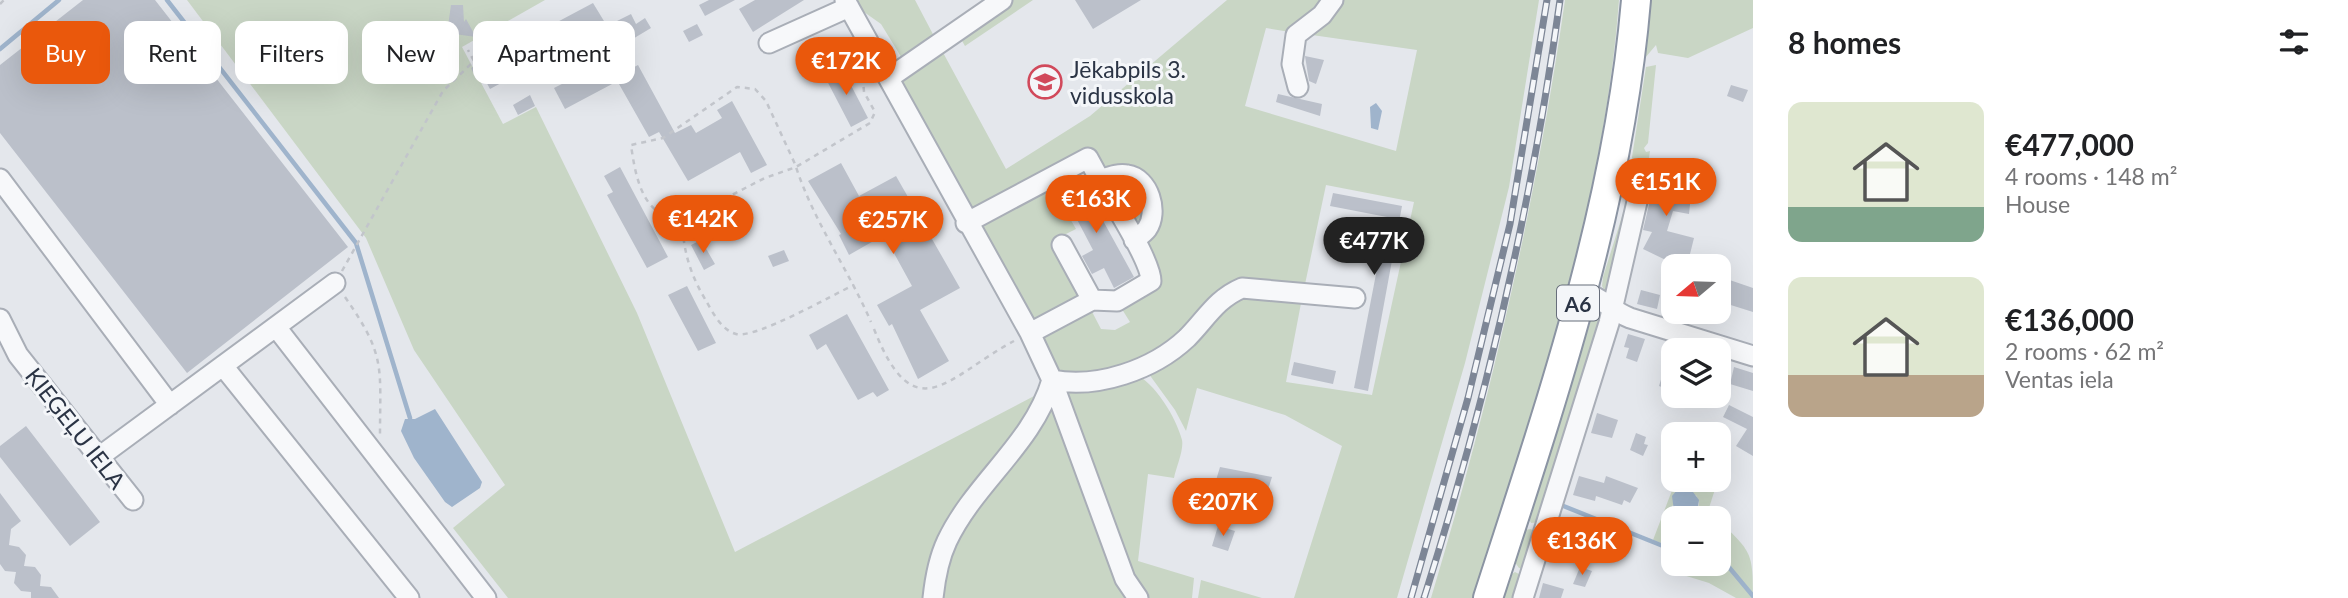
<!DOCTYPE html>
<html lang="en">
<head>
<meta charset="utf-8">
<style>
	:root { --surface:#fff; --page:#f2f2f2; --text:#202124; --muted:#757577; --accent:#ea580c }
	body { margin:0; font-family:Lato,sans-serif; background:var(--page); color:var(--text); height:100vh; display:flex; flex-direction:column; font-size:26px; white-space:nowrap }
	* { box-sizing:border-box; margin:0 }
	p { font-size:23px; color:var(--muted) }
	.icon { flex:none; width:38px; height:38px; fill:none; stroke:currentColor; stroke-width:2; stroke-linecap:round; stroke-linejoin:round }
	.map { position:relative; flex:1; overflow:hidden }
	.panel { display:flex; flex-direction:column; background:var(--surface); width:595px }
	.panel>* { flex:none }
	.banner { position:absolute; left:21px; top:21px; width:665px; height:63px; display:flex; gap:14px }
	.needle { width:46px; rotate:251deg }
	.controls { position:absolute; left:1661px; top:254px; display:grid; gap:14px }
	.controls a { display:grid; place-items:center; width:70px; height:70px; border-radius:14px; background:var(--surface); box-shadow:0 7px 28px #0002; font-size:35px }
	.price { position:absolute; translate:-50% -60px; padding:0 16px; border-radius:24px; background:var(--accent); color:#fff; font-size:23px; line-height:46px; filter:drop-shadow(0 2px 4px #0008) }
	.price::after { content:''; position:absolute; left:50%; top:42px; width:21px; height:16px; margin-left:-10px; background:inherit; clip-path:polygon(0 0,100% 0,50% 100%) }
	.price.active { background:#222; color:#fff }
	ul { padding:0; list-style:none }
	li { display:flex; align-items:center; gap:21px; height:175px; padding:0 35px }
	li span { display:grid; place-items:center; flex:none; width:196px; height:140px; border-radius:14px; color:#555 }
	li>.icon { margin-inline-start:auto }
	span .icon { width:84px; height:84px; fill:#fffc; stroke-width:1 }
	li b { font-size:30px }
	h2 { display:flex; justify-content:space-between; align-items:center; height:84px; padding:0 35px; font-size:30px }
	.pill { padding:0 24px; border-radius:14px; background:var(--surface); box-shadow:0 7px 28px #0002; font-size:24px; line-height:63px }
	.pill.active { background:var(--accent); color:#fff }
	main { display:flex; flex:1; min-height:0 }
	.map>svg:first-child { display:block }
	.green { fill:#c9d6c5 }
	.water { fill:#9fb4cc }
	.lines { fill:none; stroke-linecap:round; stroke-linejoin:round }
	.stream { stroke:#9fb4cc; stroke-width:4.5 }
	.building { fill:#bbc0ca }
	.minor-casing { stroke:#a9aeb7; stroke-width:23 }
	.highway-casing { stroke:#8b94a3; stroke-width:32 }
	.path { stroke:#c2c5cb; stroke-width:2.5; stroke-dasharray:5 5; stroke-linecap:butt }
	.minor { stroke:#f7f8fa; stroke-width:19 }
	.highway { stroke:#fff; stroke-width:28 }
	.rail-casing { stroke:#7d8696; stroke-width:7 }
	.rail { stroke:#f4f6f9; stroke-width:4.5; stroke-dasharray:13; stroke-linecap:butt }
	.labels { text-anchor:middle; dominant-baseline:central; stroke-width:6; stroke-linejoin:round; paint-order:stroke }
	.shield { fill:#f4f6f9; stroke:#676e7b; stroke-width:2 }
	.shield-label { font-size:21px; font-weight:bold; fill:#2b3445 }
	.poi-label { font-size:23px; fill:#2b3445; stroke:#f4f6f9; text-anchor:start }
	.street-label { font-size:23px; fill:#2b3445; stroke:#f4f6f9 }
</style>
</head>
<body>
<main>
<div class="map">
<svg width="1753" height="598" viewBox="0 0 1753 598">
	<rect width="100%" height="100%" fill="#e4e7ec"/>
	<path class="green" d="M187,0H545L462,47L503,124L536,107L637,313L735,552L1036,395L1032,415L963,505L926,598H508L453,528L505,485L414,350L366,238Z
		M856,0H915L936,40L903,60L881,24L864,12Z
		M1006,0H1033L965,46L961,39Z
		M1227,0H1328L1321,10L1290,32L1266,28L1245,106L1396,151L1417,50L1305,34L1333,9L1336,0H1539L1509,187L1465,363L1397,598H1294L1342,446L1285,415L1197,388L1186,431L1175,410L1146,370L1185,345L1228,298L1257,290L1302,298L1286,382L1372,395L1414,202L1326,185L1304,289C1282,288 1256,280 1235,287C1211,295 1197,321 1180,338C1158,360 1096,382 1065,379L1054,369L1038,336L1089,306L1101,329L1115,330L1130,322L1120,306L1161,282L1140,244C1177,208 1152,160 1101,173L1088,150L985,211L971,215C955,202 901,94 902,74L940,47L1006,169L1090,116Z
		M1565,0H1619C1604,204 1536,404 1474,598H1431C1490,402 1536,203 1565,0Z
		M1650,0H1753V28L1688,58L1658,53L1656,45L1645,58Z
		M1656,65L1648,143L1644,148L1646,152L1650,151L1644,191H1639L1628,183L1646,67Z
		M1114,178L1145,192L1141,231L1105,181Z
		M1049,182L1076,229L1054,240L1084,298L1036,325L975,223Z
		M1629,194L1606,293L1602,286L1603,277Z
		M1595,306L1605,308L1540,522L1531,523L1528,517L1556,436Z
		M1134,373C1155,383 1176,417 1182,440C1184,450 1176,468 1174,478L1148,474L1138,561L1194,578L1192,598H1144L1137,591L1061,391Z
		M1053,395L1134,598H938L946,553Z
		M1676,480H1718L1708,511L1715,518H1696L1699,503L1696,495L1672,506L1675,518L1673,564H1718L1719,521C1752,552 1753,553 1753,598H1736L1709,583L1667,570L1664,544L1653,540Z
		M1531,529L1534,532L1523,569L1519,568L1514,561L1524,530Z
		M1515,572L1521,575L1516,598H1504L1512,574Z
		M1201,580L1262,598H1198Z"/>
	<path class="water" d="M1376,103L1382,111L1378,130L1371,128L1370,107Z
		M435,409L482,482L480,488L452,507L445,502L414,458L401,431L405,419H415Z
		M1685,489L1693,492L1699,500L1696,518H1675L1672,496L1677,490Z"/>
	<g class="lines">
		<path class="stream" d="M167,0L356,243L410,418
			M0,49L59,0
			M1561,505L1673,550
			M1718,554L1753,596"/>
	</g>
	<path class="building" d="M83,0H155L348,247L187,373L0,133V65Z
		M709,0H735L705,16L699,5Z
		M755,0H804L753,32L739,9Z
		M1075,0H1141L1093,29Z
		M593,3L607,26L631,14L636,24L645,18L651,28L611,52L599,30L490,89L483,76L476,79L471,68Z
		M451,5H463L464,22L466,19L476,37L447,33Z
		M697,24L703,35L689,42L683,31Z
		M1305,56L1324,60L1316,84L1309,81Z
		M603,63L614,83L565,109L554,88Z
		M638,65L675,133L691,125L696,133L722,118L717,110L732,101L767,165L751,173L740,152L688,181L659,132L649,137L615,77Z
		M842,68L868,118L851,127L825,77Z
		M1731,85L1748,90L1743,102L1727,96Z
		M1278,94L1322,104L1320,116L1276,102Z
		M530,95L535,106L518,115L513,105Z
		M841,163L859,196L896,176L960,288L920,310L949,361L918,379L892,324L889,326L877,305L912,286L884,235L849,255L839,235L841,234L808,181Z
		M620,167L668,257L647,268L607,195L613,192L604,176Z
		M1653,167L1670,170L1669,176L1676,177L1674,192L1691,195L1689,214L1673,211L1667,231L1694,238L1689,258L1674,254L1672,263L1643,249L1652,232L1643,230L1651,196Z
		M1079,177L1134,277L1114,288L1104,268L1092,274L1082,256L1093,250L1060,187Z
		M1333,193L1402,206L1368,391L1354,388L1387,217L1330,206Z
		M701,240L715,264L704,270L691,245Z
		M784,250L789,261L773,267L768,256Z
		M1718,276L1753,288V312L1718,301Z
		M687,286L716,343L698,351L668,295Z
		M1641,290L1660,295L1657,309L1637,304Z
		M847,314L889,390L877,397L873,392L858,400L826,344L817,350L809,335Z
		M1628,334L1645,339L1637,362L1626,358L1629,348L1624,347Z
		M1294,362L1336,371L1333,384L1291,375Z
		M1734,367L1753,373V391L1730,384Z
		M1663,373L1673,378V391L1659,386Z
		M1729,405L1753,417V456L1736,446L1747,429L1723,417Z
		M1597,413L1618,420L1612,438L1591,433Z
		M26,426L100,522L70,546L0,457V446Z
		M1636,433L1646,437L1644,444L1648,445L1643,456L1630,450Z
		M1220,467L1272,477L1266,496L1237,487L1234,495L1214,487Z
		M1579,476L1604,483L1606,476L1638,488L1630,503L1624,500L1622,505L1596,496L1595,501L1573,495Z
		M0,493L21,521L11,529L9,545L19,547L26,555L24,566L35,567L41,575L40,586L51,587L59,598H31V592L21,591L14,583L16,572L5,571L0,564Z
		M1580,519L1601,526L1599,530L1629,540L1621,557L1580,543L1581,538L1575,536Z
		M1218,526L1235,531L1228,551L1212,546Z
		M1580,567L1592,571L1585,587L1573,584Z
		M1543,583L1564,589L1561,598H1539Z"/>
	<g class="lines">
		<defs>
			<path id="minor" d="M845,0L1030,333L1052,380L1125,579L1138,598
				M769,43L849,7
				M889,78L1002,0
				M1298,87L1292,64L1296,35L1322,15L1333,0
				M0,179L170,405
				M966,223L1088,158L1100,180C1109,177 1119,173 1127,175C1149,178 1159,212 1147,229C1144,233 1138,237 1134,240
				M1062,245L1092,300
				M1582,291C1603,298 1610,310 1630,318L1753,356
				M0,319L18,355L133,500
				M276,327L486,598
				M1030,333L1092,300L1117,301L1151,281C1151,261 1112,200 1100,180
				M223,366L409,598
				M1052,380C1097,389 1153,370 1187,338C1206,319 1216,299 1242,288L1355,298
				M99,457L335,283
				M933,598C935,579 939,558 947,541C975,482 1033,444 1052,380
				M1523,598L1609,323L1639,193"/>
			<path id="highway" d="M1488,598C1551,403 1619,205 1636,0"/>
		</defs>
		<use href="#minor" class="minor-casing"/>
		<use href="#highway" class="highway-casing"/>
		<path class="path" d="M0,4L4,0
			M862,67L864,92L875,112L870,123L796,167L765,178L694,214C645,229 636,181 631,145L663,138L737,87L755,89L766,101L795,164L796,167C814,222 848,269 871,322
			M682,218C683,249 689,272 705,299C712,311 721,330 736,334C756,339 832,295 854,285
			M342,271L443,91L474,61L468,50
			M345,297C386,356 380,366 380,435
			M874,329C915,433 948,376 1014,341"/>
		<use href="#minor" class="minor"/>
		<use href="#highway" class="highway"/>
		<defs>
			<path id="rail" d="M1411,598L1468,398L1510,224L1547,0
				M1424,598C1486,403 1532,203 1560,0"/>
		</defs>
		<use href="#rail" class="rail-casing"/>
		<use href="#rail" class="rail"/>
	</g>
	<defs>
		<symbol id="school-ring" viewBox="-11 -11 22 22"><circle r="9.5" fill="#f4f6f9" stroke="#d1495b" stroke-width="1.5"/><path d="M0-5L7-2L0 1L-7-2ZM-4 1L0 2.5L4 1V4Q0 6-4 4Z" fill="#d1495b"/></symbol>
	</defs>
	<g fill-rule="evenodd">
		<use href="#school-ring" x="1026" y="63" width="38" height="38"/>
	</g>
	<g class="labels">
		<rect class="shield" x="1557" y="285.5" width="42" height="35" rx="5"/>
		<g class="shield-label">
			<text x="1578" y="303">A6</text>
		</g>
		<g class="poi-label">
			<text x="1070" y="69">Jēkabpils 3.<tspan x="1070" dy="26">vidusskola</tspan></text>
		</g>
		<g class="street-label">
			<text transform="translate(76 428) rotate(52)">ĶIEĢEĻU IELA</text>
		</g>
	</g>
</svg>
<div class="controls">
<a><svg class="needle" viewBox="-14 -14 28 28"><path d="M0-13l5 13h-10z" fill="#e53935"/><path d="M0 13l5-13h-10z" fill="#757577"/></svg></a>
<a><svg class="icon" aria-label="layers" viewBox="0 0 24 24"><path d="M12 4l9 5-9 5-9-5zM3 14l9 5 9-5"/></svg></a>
<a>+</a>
<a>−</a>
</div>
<b class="price" style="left:846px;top:97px">€172K</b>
<b class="price" style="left:1666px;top:218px">€151K</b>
<b class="price" style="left:1096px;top:235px">€163K</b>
<b class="price" style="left:703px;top:255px">€142K</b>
<b class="price" style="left:893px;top:256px">€257K</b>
<b class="price active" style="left:1374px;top:277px">€477K</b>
<b class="price" style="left:1223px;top:538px">€207K</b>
<b class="price" style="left:1582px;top:577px">€136K</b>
<div class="banner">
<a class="pill active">Buy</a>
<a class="pill">Rent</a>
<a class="pill">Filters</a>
<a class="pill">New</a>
<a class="pill">Apartment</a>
</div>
</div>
<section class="panel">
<h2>8 homes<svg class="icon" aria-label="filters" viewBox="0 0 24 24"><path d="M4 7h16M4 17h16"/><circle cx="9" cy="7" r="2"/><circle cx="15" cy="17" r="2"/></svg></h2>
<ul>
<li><span style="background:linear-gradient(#dfe7d0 75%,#7fa58c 0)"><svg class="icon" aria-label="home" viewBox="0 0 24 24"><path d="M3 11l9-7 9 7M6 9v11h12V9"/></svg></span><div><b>€477,000</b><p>4 rooms · 148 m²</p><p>House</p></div></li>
<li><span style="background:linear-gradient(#dfe7d0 70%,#b9a48a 0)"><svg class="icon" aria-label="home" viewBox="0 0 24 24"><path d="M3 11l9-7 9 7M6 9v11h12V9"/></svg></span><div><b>€136,000</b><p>2 rooms · 62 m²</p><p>Ventas iela</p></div></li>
</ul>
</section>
</main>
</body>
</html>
